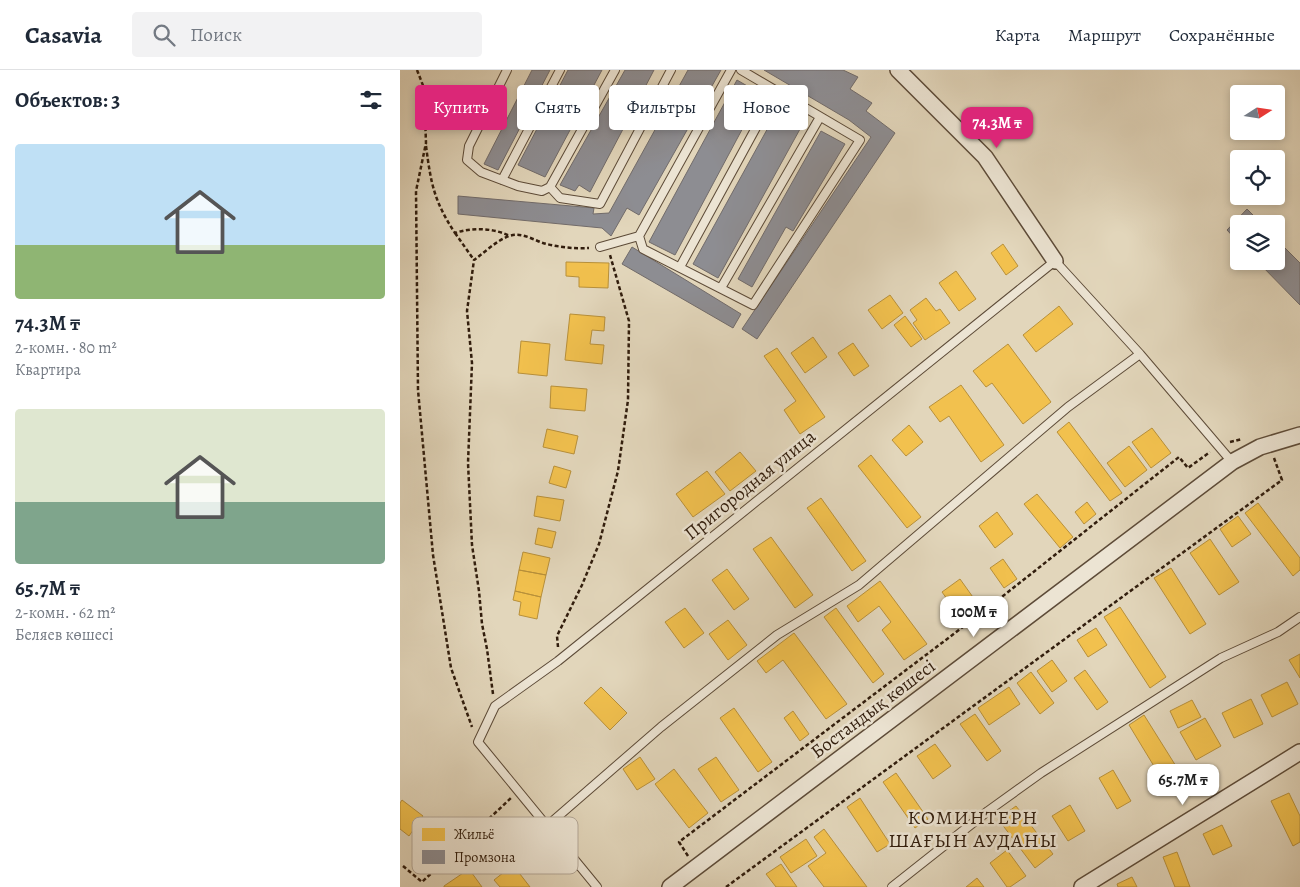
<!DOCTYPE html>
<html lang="ru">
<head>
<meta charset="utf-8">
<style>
	:root { --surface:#fff; --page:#f2f2f3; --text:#1f2937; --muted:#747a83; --line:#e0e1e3; --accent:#db2777 }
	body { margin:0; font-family:Alegreya,serif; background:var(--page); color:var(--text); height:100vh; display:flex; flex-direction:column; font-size:19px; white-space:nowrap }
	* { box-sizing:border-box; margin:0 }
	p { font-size:16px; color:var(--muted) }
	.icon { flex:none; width:28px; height:28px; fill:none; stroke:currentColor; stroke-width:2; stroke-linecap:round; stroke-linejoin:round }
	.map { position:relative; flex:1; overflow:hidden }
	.sheet { display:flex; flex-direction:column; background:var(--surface); width:400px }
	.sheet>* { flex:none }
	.hud { position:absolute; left:15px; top:15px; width:475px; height:45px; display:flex; gap:10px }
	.needle { width:32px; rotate:78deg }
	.fabs { position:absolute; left:830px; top:15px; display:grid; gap:10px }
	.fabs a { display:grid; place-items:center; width:55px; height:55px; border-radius:5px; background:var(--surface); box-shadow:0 2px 8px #0003; font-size:25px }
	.price { position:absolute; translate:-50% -42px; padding:0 11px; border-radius:10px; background:#fff; color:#222; font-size:16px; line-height:32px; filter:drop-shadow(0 1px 2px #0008) }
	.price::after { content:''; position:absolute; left:50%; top:30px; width:15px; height:11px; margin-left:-8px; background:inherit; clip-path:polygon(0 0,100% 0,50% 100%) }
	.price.active { background:var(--accent); color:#fff }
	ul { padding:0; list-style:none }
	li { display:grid; align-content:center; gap:10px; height:265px; padding:0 15px }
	li span { display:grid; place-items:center; height:155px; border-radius:5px; color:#555 }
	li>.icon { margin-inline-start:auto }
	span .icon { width:90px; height:90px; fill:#fffc; stroke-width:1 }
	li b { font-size:21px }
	h2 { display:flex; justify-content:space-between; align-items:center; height:60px; padding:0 15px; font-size:21px }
	.pill { padding:0 18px; border-radius:5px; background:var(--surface); box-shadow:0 2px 8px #0003; font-size:18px; line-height:45px }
	.pill.active { background:var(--accent); color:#fff }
	header { display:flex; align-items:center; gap:30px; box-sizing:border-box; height:70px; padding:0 25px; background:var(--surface); border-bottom:1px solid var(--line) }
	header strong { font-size:24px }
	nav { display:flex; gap:28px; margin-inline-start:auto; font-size:18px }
	.search { width:350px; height:45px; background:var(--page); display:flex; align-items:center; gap:12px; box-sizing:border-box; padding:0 18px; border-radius:5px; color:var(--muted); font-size:19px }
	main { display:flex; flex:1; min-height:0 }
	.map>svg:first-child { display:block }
	.homes { fill:#f2c14e; stroke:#b8903a }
	.industry { fill:#8d8d92; stroke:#716b6a }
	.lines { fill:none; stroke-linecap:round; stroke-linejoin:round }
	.service-casing { stroke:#5d4b38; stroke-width:10 }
	.minor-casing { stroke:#5d4b38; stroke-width:18 }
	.path { stroke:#311d0d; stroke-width:2.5; stroke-dasharray:4 2.5; stroke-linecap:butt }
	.service { stroke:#ece4d3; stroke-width:8 }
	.minor { stroke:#ece4d3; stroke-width:15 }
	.labels { text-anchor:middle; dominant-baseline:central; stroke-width:5; stroke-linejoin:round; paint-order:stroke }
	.street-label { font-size:19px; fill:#311d0d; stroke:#ece4d3 }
	.neighbourhood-label { font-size:20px; letter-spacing:1px; fill:#311d0d; stroke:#ece4d3 }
	.key { fill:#ece4d3; stroke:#b4a898; stroke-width:1 }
	.key-label { font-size:14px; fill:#311d0d }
</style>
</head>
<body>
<header>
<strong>Casavia</strong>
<div class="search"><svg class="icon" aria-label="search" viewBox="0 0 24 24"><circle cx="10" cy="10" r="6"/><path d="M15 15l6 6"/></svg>Поиск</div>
<nav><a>Карта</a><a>Маршрут</a><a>Сохранённые</a></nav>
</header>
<main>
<section class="sheet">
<h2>Объектов: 3<svg class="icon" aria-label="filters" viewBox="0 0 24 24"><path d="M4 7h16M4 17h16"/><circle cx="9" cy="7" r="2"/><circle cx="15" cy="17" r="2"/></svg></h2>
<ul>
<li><span style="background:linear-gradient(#bfe0f5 65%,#8fb573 0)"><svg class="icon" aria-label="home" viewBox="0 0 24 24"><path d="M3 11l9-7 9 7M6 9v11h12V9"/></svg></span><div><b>74.3M ₸</b><p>2-комн. · 80 m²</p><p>Квартира</p></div></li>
<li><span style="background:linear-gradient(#dfe7d0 60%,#7fa58c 0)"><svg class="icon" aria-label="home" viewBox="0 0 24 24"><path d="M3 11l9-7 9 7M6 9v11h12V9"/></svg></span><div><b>65.7M ₸</b><p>2-комн. · 62 m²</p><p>Беляев көшесі</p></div></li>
</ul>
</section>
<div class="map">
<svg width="900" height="817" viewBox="0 0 900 817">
	<rect width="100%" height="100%" fill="#e2d6bb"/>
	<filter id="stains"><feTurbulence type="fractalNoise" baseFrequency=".004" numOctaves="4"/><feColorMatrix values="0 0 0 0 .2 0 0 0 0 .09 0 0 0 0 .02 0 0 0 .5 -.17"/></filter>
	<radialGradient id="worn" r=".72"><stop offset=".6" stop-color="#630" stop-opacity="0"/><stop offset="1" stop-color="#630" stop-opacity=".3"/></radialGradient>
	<path class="homes" d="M603,174L618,196L606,205L591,183Z
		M166,192L209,193L208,218L179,217V207L166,206Z
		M556,201L576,229L559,241L539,213Z
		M490,225L503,243L482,259L468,240Z
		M526,228L536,241L540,239L550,253L525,270L513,253L517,250L510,240Z
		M659,236L673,254L636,282L623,265Z
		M170,244L205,247L204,261L192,260L190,274L204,275L202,294L165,290Z
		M505,246L522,269L511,277L494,255Z
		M413,267L427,287L405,303L391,283Z
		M121,271L150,274L147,306L118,303Z
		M453,273L469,296L454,306L438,283Z
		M608,274L651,332L623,354L592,313L586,317L573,301Z
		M377,278L425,347L400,364L384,340L396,331L364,286Z
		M561,315L604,375L581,392L549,346L540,352L529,337Z
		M151,316L187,319L185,341L150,338Z
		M669,352L722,423L710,431L657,362Z
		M509,355L523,372L506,386L492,370Z
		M752,358L771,383L751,398L732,372Z
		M147,359L178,366L174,384L143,377Z
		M729,376L747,400L725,417L707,393Z
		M340,382L356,401L330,421L315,402Z
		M471,385L521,447L507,458L458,396Z
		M154,396L171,401L166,418L149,413Z
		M307,401L325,424L293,447L276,424Z
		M637,424L673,467L660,478L624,434Z
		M137,426L164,430L160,451L134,446Z
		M421,428L466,491L452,501L407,438Z
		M687,432L696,444L684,454L675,442Z
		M858,433L900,488V500L893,506L845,443Z
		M597,442L613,464L595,478L579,456Z
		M838,446L851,464L832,477L820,459Z
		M138,458L156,462L152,478L135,474Z
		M371,467L413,525L395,538L353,479Z
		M810,469L839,512L819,525L790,483Z
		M123,482L150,488L146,505L119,500Z
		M603,489L617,509L604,518L590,498Z
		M771,498L806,554L790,564L754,508Z
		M327,499L349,529L334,540L312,510Z
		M119,500L146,505L141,527L115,521Z
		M560,509L580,537L562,550L542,522Z
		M480,511L527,574L504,590L482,560L491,552L479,536L458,552L447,536Z
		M115,521L141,527L137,549L119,545L121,532L113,530Z
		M720,537L766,607L750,618L704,547Z
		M285,538L304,563L284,578L265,552Z
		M436,538L484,604L473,613L424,547Z
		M328,550L347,575L328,590L309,564Z
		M696,558L707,575L688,587L677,570Z
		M394,563L447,634L426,649L383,590L366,603L357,591Z
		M900,584V608L889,590Z
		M652,590L667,611L652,622L637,601Z
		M685,600L708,632L697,640L674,608Z
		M631,602L654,633L640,644L617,613Z
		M887,612L898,634L872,647L861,625Z
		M201,617L227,643L210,660L184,633Z
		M609,617L620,634L589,655L578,638Z
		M851,629L863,654L834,668L822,643Z
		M792,630L801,647L778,658L770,641Z
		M334,638L372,692L358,702L320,648Z
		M393,641L409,664L400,671L384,648Z
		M575,644L601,681L587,691L560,654Z
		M744,645L779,701L763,711L729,655Z
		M805,648L821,676L796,690L780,662Z
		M535,674L551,696L533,709L517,686Z
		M240,687L255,709L237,720L223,699Z
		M316,687L339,720L321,732L298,699Z
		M274,699L308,743L289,758L255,714Z
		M713,700L731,731L717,739L699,708Z
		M496,703L528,749L515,758L483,712Z
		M889,723L900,746V772L893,776L871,731Z
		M460,728L490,774L477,782L447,737Z
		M2,730L23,746L9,766L0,759V733Z
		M670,735L685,761L668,771L652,746Z
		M616,736L653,784L635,798L598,749Z
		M822,755L832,776L813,785L803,764Z
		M424,759L467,817H424L408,796L426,783L414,767Z
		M406,769L417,786L391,803L380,787Z
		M607,780L626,806L610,817H607L590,793Z
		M777,782L790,817H775L763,787Z
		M381,794L397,817H376L366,804Z
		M113,795L130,817H100L94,810Z
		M69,799L82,817H44V816Z
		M732,807L737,817H718L717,814Z
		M577,808L584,817H566Z"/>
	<path class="industry" d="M132,0H150L98,100L84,94Z
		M168,0H202L145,107L118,95Z
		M225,0H254L190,122L179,115L175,121L160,115Z
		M288,0H321L239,145L227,138L211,166L202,158L58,144V126L194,138L193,144L209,143Z
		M364,0H443L458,7L450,19L472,33L466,41L495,63L357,269L342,259L471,67L449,50Z
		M337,10L361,24L275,185L249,172Z
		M380,36L405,50L318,208L293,194Z
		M421,61L445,74L393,161L386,157L352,217L338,209Z
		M847,139L862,154H839V173L827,160Z
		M876,169L900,193V235L857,191H876Z
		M232,177L341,244L333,258L222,194Z"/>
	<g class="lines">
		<defs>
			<path id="service" d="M107,0L69,76L67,90L81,102L118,116L142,121L150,117L160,128L200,134L271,0
				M102,110L160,0
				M150,117L215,0
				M239,166L243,179L353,235L460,70L341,0
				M200,177L239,166L331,0
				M280,197L376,21
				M321,218L420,47
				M147,756L261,657L377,565L459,515L668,337L740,284
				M197,817L78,672L95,636L158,591L655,191L740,284L832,392
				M492,817L588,741L641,703L821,588L878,562L900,547"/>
			<path id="minor" d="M498,0L585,87L655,191
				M270,817L832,392L860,377L900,365
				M682,817L900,682"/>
		</defs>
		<use href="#service" class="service-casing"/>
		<use href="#minor" class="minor-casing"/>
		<path class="path" d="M17,0L24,18L26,73L16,121L18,320L33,485L51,598L72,657
			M26,76C31,114 34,131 55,163C73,157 93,158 110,166
			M55,163L74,190
			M830,372L842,369
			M158,577L157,566L182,515L199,474L218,401L228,330L229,251L210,185
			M93,624L87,579L82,554L79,521L72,475L68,393L72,293L67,241L74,190C85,182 96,171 109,166C121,162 132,169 143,173C157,177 175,179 189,178
			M288,786L279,772L584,541L779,387L788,398L810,382
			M3,796L22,812L112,727
			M326,817L882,410L874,388"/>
		<use href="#service" class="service"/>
		<use href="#minor" class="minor"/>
	</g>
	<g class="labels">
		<g class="street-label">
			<text transform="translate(350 415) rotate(-39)">Пригородная улица</text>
			<text transform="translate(473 639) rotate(-37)">Бостандық көшесі</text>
		</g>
		<g class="neighbourhood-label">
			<text x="573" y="747">КОМИНТЕРН<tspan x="573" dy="23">ШАҒЫН АУДАНЫ</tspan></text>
		</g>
	</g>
	<rect x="12" y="747" width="166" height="57" rx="8" class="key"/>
	<rect x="22" y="758" width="23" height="13" fill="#f2c14e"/>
	<rect x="22" y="780" width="23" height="14" fill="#8d8d92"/>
	<g class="key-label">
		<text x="54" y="769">Жильё</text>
		<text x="54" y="792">Промзона</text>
	</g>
	<rect width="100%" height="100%" filter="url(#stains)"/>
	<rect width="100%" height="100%" fill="url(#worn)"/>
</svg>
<div class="fabs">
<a><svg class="needle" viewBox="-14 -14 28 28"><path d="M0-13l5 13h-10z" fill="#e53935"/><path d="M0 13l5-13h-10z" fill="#747a83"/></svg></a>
<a><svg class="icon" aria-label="locate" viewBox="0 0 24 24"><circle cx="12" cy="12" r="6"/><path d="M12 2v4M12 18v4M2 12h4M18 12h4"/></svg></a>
<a><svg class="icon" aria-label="layers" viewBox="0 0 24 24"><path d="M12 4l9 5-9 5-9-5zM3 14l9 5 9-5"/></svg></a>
</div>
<b class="price active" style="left:597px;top:79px">74.3M ₸</b>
<b class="price" style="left:574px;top:568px">100M ₸</b>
<b class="price" style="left:783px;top:736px">65.7M ₸</b>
<div class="hud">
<a class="pill active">Купить</a>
<a class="pill">Снять</a>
<a class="pill">Фильтры</a>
<a class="pill">Новое</a>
</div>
</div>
</main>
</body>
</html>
